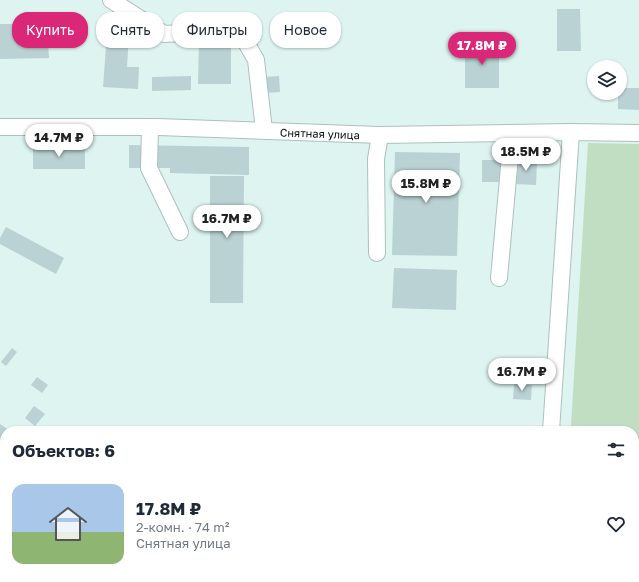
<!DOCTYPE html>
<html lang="ru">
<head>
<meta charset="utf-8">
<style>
	:root { --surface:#fff; --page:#f6f6f7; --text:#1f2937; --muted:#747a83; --accent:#db2777 }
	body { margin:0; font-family:"Golos Text",sans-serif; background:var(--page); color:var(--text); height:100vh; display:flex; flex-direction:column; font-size:15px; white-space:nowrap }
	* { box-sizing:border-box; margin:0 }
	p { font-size:13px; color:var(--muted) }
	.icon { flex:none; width:22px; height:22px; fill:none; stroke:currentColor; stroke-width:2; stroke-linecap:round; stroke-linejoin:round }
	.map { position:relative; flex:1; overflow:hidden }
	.panel { position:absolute; left:0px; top:426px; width:639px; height:156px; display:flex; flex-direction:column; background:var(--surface); border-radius:16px 16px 0 0; box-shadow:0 1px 3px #0004 }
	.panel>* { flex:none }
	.guide { position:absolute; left:12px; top:12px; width:400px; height:36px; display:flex; gap:8px }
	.buttons { position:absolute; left:587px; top:60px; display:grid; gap:8px }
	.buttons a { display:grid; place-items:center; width:40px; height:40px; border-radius:50%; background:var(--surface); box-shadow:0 1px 3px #0004; font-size:20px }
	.price { position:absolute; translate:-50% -34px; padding:0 9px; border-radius:14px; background:#fff; color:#222; font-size:13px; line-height:26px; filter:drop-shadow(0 1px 2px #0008) }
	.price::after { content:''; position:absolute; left:50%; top:24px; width:12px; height:9px; margin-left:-6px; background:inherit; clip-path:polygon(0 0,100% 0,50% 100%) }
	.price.on { background:var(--accent); color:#fff }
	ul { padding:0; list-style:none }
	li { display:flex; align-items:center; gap:12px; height:100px; padding:0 12px }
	li span { display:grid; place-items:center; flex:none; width:112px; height:80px; border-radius:12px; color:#555 }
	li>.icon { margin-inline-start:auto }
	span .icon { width:48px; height:48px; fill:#fffc; stroke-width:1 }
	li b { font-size:17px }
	h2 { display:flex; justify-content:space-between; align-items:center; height:48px; padding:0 12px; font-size:17px }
	.pill { padding:0 14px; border-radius:16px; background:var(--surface); box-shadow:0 1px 3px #0004; font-size:14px; line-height:36px }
	.pill.on { background:var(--accent); color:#fff }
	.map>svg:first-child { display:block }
	.green { fill:#c1dec2 }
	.building { fill:#bad2d3 }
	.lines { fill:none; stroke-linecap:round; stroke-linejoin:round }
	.minor-casing { stroke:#abc1bd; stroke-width:18 }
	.minor { stroke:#fff; stroke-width:16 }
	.labels { text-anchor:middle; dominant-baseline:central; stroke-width:4; stroke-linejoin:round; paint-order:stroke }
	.street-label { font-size:11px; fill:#08100f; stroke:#f5fefc }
</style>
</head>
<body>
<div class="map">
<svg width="639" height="582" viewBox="0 0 639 582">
	<rect width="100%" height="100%" fill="#ddf4f0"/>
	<path class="green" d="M588,143L639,144V582H532V577H634V431H536V427L571,426Z"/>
	<path class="building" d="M557,9H580L581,51H557Z
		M0,24H47L49,58L0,59Z
		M107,33L129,34L127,67H139L138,89L103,87Z
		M199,39H231V84H198Z
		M465,45H499V88H465Z
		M191,76V90L152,91V77Z
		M279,76L280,92L265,93L264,77Z
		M620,88H639V110L618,109V93H620Z
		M129,145L249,147V175L170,173V168H129Z
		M33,146H85V169H33Z
		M395,152L460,153L457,256L392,255Z
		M482,160H504V182H482Z
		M515,160L537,161L536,185L514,184Z
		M210,176H244L243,303H210Z
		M6,227L64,258L56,274L0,244V238Z
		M394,268L457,270L456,310L392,308Z
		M12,348L17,352L6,366L1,362Z
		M37,377L48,385L42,393L31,385Z
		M514,384L532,385L531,400L513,399Z
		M34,406L45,414L35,426L25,418Z
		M0,424L10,431H5V439L1,444L0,443Z
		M112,577H123L119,582H115L111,579Z"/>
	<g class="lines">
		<defs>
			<g id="minor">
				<path d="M111,0L164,34L239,30L256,60L264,130"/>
				<path id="s1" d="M0,127H158L380,135L571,132L639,133"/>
				<path d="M150,127L149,168L180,232"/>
				<path d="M377,253L376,159L380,135"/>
				<path d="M499,278L512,134"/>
				<path d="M551,431L571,132"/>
				<path d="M0,462L5,464"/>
				<path d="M198,577L205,582"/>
				<path d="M544,577L545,582"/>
				<path d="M182,582L186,577"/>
			</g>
		</defs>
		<use href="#minor" class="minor-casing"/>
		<use href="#minor" class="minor"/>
	</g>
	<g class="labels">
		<g class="street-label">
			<text stroke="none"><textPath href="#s1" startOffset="320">Снятная улица</textPath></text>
		</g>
	</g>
</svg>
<div class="buttons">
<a><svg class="icon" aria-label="layers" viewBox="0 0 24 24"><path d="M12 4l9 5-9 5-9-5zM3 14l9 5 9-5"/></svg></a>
</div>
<b class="price on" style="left:482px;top:66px">17.8M ₽</b>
<b class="price" style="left:59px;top:158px">14.7M ₽</b>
<b class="price" style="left:526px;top:172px">18.5M ₽</b>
<b class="price" style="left:426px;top:204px">15.8M ₽</b>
<b class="price" style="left:227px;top:239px">16.7M ₽</b>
<b class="price" style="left:522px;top:392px">16.7M ₽</b>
<div class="guide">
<a class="pill on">Купить</a>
<a class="pill">Снять</a>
<a class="pill">Фильтры</a>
<a class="pill">Новое</a>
</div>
<section class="panel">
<h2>Объектов: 6<svg class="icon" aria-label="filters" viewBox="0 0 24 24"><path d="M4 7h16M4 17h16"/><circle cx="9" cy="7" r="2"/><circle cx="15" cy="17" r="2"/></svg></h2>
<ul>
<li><span style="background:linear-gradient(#a9c7e8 60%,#8fb573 0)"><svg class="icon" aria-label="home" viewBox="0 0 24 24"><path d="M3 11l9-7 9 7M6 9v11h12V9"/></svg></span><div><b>17.8M ₽</b><p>2-комн. · 74 m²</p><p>Снятная улица</p></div><svg class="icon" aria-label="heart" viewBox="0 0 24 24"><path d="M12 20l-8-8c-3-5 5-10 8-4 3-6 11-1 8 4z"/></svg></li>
</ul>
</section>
</div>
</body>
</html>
